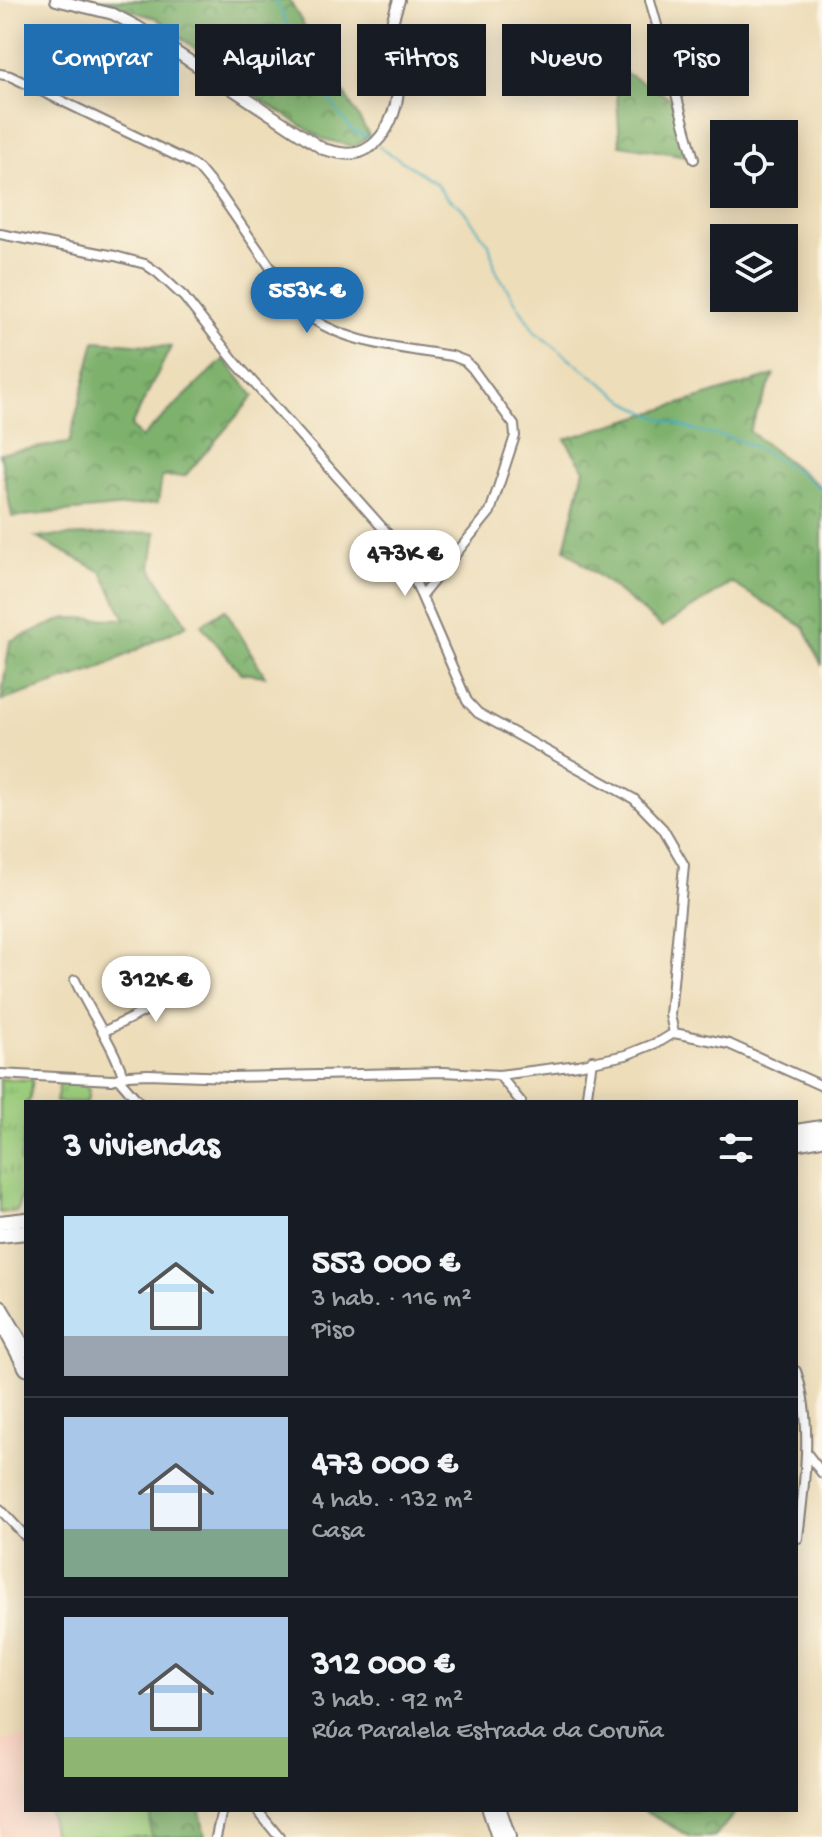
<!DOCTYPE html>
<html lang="es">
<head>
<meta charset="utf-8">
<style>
	:root { --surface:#171b24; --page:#242831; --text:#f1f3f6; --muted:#9ea1a6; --line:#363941; --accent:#1f6fb2 }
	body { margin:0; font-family:"Gochi Hand",sans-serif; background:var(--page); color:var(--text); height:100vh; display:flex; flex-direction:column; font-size:30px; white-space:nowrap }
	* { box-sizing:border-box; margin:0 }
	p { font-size:26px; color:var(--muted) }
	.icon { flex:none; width:44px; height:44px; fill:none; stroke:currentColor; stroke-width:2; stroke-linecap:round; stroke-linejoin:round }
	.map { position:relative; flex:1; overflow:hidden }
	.drawer { position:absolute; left:24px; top:1100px; width:774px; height:712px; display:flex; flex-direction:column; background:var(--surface); border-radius:0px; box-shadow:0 4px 20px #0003 }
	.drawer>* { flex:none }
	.top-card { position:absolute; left:24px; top:24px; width:774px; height:72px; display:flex; gap:16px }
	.tools { position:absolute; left:710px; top:120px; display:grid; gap:16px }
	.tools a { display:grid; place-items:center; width:88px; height:88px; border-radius:0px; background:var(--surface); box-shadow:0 4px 20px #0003; font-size:40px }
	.price { position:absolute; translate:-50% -68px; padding:0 18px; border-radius:28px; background:#fff; color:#222; font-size:26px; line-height:52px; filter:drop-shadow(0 2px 4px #0008) }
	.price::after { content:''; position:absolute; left:50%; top:48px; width:24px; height:18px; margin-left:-12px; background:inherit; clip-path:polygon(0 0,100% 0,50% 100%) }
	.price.selected { background:var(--accent); color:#fff }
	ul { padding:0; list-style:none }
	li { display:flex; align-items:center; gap:24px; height:200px; padding:0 40px }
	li+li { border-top:2px solid var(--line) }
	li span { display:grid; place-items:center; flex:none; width:224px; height:160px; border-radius:0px; color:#555 }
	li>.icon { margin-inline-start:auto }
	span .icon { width:96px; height:96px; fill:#fffc; stroke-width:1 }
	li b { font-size:34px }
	h2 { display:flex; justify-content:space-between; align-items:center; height:96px; padding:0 40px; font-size:34px }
	.pill { padding:0 28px; border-radius:0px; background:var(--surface); box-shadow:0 4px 20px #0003; font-size:28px; line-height:72px }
	.pill.selected { background:var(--accent); color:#fff }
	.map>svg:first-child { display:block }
	.built { fill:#f6d2c3 }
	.grass { fill:url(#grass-tufts); stroke:#5f785c; stroke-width:2 }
	.forest { fill:url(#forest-crowns); stroke:#506a54; stroke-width:2 }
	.park { fill:#9cce7d; stroke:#5f785c; stroke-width:2 }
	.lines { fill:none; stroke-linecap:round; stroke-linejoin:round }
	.stream { stroke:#41adc0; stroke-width:2 }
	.minor-casing { stroke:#88807a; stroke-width:12 }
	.tertiary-casing { stroke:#88807a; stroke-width:14 }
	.secondary-casing { stroke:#88807a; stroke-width:16 }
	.trunk-casing { stroke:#88807a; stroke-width:18 }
	.minor { stroke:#fff; stroke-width:8 }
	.tertiary { stroke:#fff; stroke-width:10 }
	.secondary { stroke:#fff; stroke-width:12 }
	.trunk { stroke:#fff; stroke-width:14 }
</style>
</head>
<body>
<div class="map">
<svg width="822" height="1837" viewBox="0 0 822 1837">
	<defs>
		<pattern id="grass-tufts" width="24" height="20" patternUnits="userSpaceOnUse" patternTransform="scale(2)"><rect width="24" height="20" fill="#9cce7d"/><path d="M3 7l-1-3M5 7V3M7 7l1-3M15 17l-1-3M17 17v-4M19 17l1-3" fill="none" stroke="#86b16d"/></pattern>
		<pattern id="forest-crowns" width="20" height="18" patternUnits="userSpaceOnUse" patternTransform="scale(2)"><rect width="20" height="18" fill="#7db16c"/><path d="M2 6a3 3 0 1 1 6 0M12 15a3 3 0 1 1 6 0" fill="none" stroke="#66905a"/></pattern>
	</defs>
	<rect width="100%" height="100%" fill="#fcf5e5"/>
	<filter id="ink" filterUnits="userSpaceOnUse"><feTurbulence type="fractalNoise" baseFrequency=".0125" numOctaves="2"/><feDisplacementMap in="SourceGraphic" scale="16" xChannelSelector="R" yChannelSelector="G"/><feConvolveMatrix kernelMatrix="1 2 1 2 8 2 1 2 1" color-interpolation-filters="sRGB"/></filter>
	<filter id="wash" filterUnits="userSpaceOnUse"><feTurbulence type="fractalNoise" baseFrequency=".006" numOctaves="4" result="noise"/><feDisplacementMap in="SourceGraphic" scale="32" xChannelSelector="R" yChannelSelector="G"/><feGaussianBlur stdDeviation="1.8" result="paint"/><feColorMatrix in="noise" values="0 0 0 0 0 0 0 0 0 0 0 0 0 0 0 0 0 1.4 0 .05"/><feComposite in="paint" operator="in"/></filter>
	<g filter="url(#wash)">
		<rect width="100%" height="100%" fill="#edddb9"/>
		<path class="built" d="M26,1736V1810H49L54,1837H0V1740Z"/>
		<path class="grass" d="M0,1079L33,1080L29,1102H26V1124L20,1162L26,1164V1179L17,1211L0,1213Z
			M60,1082H81L89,1089L87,1102H56Z"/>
		<path class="forest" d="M93,0H289L369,135L355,147L323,139L261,100L156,18Z
			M615,67L672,99L687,156L620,145Z
			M95,341L171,347L131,426L141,438L224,359L254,396L185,476L162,477L158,503L12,517L0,453L69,443Z
			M774,375L749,431L822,488V666L805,628L732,583L662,627L565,549L584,469L565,439Z
			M156,532L151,568L187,625L98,669L1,701L10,641L66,618L125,619L102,572L36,537Z
			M225,609L265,676L241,673L201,625Z
			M150,1810H200L205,1837H151Z
			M642,1810H737L715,1837H691Z"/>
		<path class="park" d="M49,1810H150L151,1837H54Z"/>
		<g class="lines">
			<path class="stream" d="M274,0L281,10L295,45L339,114L353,131L371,138
				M378,146L435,182L446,197L461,207L489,244L496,271L535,332L569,358L627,402L654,416L694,430L732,438L755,447L796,470L822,490"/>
		</g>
	</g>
	<g filter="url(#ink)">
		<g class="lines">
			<defs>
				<path id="minor" d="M650,0L694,159
					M0,74L10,76L187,161L199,169L219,193L300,310C343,345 399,347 452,356L465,361L472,368L514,425L515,436L490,512L422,595
					M0,234L115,256L145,264L158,273L184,297L237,364L388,534L408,565L467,701L478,713L634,799L663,829L684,865L670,1015L674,1033
					M75,980C90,1013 112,1042 123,1076
					M103,1032L155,1006L183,979
					M0,1074L112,1080L128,1075L148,1074L230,1077L444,1072L499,1075L578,1065L626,1055L661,1041L674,1033L729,1044L822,1086
					M499,1075L521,1102
					M119,1079L139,1102
					M586,1102L592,1060
					M796,1371C814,1423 804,1485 798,1538
					M808,1455L822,1473
					M0,1509L26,1537
					M257,1810L279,1837
					M216,1837L222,1810"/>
				<path id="tertiary" d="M56,0L113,14L138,27L323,149C335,152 348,156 360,152C386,143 401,105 397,79C395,65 388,51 389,36C391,24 395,12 399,0"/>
				<path id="secondary" d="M0,1222L26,1219
					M0,1306L26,1350
					M0,1321L26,1369
					M489,1810L498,1837
					M500,1810L509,1837"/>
				<path id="trunk" d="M796,1132L822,1128
					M796,1143L822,1138
					M0,1235L26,1232"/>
			</defs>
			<use href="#minor" class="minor-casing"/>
			<use href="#tertiary" class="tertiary-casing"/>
			<use href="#secondary" class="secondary-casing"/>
			<use href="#trunk" class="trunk-casing"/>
			<use href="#minor" class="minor"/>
			<use href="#tertiary" class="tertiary"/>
			<use href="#secondary" class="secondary"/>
			<use href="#trunk" class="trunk"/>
		</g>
	</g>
</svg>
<div class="tools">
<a><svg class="icon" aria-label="locate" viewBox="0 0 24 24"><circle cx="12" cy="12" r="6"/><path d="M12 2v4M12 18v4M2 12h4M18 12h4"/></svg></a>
<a><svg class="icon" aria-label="layers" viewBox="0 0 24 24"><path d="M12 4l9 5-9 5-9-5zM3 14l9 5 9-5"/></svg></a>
</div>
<b class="price selected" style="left:307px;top:335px">553K €</b>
<b class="price" style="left:405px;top:598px">473K €</b>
<b class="price" style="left:156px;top:1024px">312K €</b>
<div class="top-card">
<a class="pill selected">Comprar</a>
<a class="pill">Alquilar</a>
<a class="pill">Filtros</a>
<a class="pill">Nuevo</a>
<a class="pill">Piso</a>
</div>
<section class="drawer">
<h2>3 viviendas<svg class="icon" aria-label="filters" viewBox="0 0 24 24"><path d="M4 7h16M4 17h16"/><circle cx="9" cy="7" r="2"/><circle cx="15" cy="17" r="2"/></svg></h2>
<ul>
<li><span style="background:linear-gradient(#bfe0f5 75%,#9aa5b1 0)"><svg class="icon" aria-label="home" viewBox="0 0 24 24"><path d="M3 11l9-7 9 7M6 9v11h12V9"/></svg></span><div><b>553 000 €</b><p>3 hab. · 116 m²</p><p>Piso</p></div></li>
<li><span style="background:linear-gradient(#a9c7e8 70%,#7fa58c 0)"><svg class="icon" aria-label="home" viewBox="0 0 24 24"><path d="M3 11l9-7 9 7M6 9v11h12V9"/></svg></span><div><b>473 000 €</b><p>4 hab. · 132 m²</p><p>Casa</p></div></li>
<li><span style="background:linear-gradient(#a9c7e8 75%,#8fb573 0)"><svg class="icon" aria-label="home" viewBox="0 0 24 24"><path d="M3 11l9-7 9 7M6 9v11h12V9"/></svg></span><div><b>312 000 €</b><p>3 hab. · 92 m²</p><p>Rúa Paralela Estrada da Coruña</p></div></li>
</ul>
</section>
</div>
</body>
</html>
